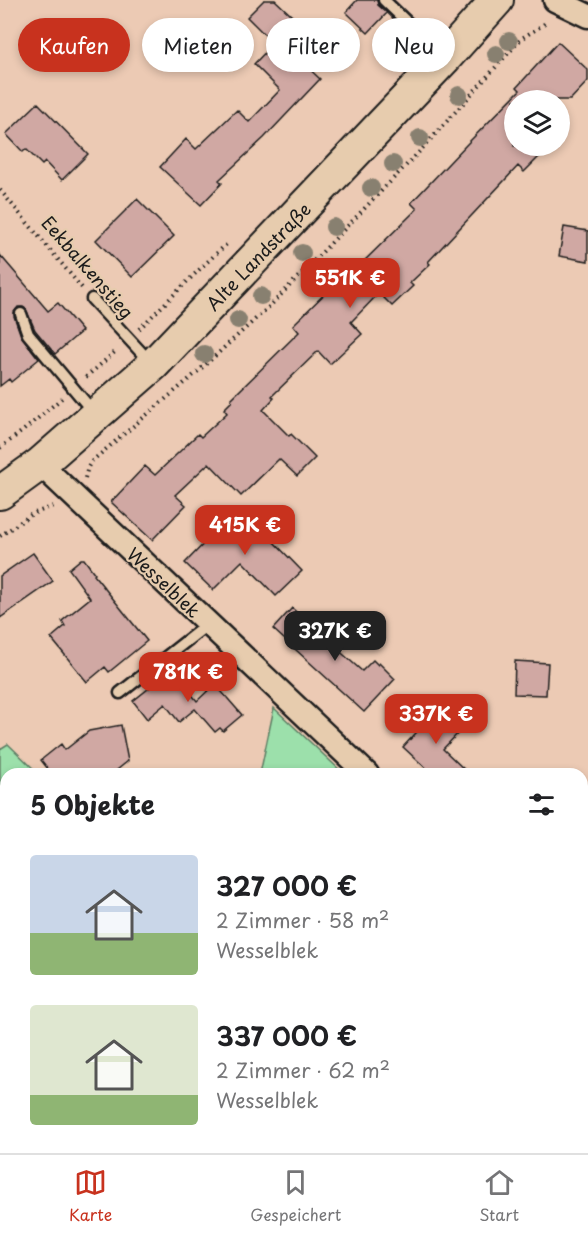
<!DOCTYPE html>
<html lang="de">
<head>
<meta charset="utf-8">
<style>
	:root { --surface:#fff; --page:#f2f2f2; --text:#202124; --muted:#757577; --line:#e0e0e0; --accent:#c8321e }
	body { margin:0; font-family:"Playpen Sans",sans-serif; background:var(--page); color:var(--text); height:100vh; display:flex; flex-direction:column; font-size:22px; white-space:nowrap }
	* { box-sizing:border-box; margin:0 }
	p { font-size:20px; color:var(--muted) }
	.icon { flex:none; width:33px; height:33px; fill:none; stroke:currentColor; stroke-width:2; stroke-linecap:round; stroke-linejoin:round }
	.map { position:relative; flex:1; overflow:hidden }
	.drawer { position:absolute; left:0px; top:768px; width:588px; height:386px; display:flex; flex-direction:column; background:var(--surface); border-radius:18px 18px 0 0; box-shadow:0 3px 9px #0003 }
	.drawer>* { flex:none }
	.top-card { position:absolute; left:18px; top:18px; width:552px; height:54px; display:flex; gap:12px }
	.buttons { position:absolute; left:504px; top:90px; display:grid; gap:12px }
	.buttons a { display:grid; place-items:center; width:66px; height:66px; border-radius:50%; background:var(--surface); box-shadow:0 3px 9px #0003; font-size:30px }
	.price { position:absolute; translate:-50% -51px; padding:0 14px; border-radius:12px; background:var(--accent); color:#fff; font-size:20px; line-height:39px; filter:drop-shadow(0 2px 3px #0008) }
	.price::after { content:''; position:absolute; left:50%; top:36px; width:18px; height:14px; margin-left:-9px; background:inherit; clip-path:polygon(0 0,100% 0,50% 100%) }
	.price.on { background:#222; color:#fff }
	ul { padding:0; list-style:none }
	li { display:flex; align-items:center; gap:18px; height:150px; padding:0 30px }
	li span { display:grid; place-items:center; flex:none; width:168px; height:120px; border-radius:6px; color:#555 }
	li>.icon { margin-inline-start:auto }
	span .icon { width:72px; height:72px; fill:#fffc; stroke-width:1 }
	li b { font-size:26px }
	h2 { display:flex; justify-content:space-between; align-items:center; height:72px; padding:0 30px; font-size:26px }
	.tag { padding:0 21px; border-radius:27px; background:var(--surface); box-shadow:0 3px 9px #0003; font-size:21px; line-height:54px }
	.tag.on { background:var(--accent); color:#fff }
	.menu { display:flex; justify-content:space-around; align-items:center; height:84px; border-top:2px solid var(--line); background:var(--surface); font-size:16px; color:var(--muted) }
	.menu a { display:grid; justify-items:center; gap:3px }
	.menu .on { color:var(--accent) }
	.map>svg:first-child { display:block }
	.green { fill:#9ce0ab; stroke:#5c7e64; stroke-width:1.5 }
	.building { fill:#d0a8a3; stroke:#1c1c1c; stroke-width:1.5 }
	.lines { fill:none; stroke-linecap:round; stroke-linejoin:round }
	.lane-casing { stroke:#1c1c1c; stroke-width:15 }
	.street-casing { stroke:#1c1c1c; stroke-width:27 }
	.secondary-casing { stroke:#1c1c1c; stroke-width:36 }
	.path { stroke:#1c1c1c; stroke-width:4; stroke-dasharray:1.5 4.5; stroke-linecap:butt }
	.lane { stroke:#e7ccae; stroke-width:10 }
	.street { stroke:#e7ccae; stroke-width:22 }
	.secondary { stroke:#e7ccae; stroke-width:32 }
	.tree { fill:#888070 }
	.labels { text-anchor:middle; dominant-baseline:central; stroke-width:4.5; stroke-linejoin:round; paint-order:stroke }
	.street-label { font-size:18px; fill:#1c1c1c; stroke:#e7ccae }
</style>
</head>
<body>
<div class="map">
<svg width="588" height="1153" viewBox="0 0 588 1153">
	<rect width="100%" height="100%" fill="#eccab4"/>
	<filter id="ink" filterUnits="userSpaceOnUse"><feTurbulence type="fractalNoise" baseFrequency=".0167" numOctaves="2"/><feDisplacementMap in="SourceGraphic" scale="12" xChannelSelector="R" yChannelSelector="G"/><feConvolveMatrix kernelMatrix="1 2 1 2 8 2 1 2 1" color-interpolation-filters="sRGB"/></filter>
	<g filter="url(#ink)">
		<path class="green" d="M274,708L344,774H260Z
			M8,744L39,774H6V1148H582V1088L588,1099V1153H0V749Z"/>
		<path class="building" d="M264,0H275L292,16L269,39L247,17Z
			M357,0H377L378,5L387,13L368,33L346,12Z
			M278,39L320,79L264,138L219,180L222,183L201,205L160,167L186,139L196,149L237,110L249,122L280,90L254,64Z
			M558,42L588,70V81L570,100H514V146H550L524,172L518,166L428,262L430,264L410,283L413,286L392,306L379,293L351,322L362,334L330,364L318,351L272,396L274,398L263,410L289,436L291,434L315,458L297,476L279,459L241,496L209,463L175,495L186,505L152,540L111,502L145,466L155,475L198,434L201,437L227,413L224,409L232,401L231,399L299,332L293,325L355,264L358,267L417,209L411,203L467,144L520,90L517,87Z
			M38,103L88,154L62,180L45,162L42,165L26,149L23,152L6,134Z
			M137,199L174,236L132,277L96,240Z
			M564,227L588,231V261L559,256Z
			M0,255L48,311L58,303L82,331L55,354L35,330L26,309L23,307H18L14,312V316L21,336L39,359L11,382L9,379L0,386Z
			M255,512L275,533L270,538L302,571L276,596L242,561L213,590L185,563L219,528L229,537Z
			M33,553L53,581L0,618V576Z
			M81,559H84L95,574L94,575L147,641L109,672L105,667L87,682L51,638L65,626L62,621L90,598L69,569Z
			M292,608L334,648L335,647L362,671L373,660L378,665L379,663L395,679L364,712L273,629Z
			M515,661L548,663L546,695L514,694Z
			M172,670L197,701L215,684L242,715L223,731L220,728L215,732L195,709L179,722L165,704L147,719L133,701Z
			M440,707L463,728L443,749L469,774H432L403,747Z
			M121,725L128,761L112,774H52L41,760L61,744L65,750L89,731Z"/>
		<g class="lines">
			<defs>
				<path id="lane" d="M384,0L442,56
					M92,299L151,363
					M21,314L28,334L95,414
					M120,693L208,624"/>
				<path id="street" d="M555,0L588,16
					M40,464L367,774
					M582,981L588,987"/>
				<path id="secondary" d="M0,493L40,464L153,365L445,58L497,0"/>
			</defs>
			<use href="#lane" class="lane-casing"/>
			<use href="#street" class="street-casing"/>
			<use href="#secondary" class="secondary-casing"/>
			<path class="path" d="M0,190L82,288
				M139,329L206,263L229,242
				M86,377L116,351
				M0,448L24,430L62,398
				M85,478L88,467L92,461L194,375L271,305L421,150L522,38L543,25L547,21
				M0,536L32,514L54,506
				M0,1088L6,1084
				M216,1148L219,1153
				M38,1153L48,1148"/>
			<use href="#lane" class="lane"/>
			<use href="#street" class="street"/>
			<use href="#secondary" class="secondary"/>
		</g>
		<g class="tree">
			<circle cx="509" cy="41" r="9"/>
			<circle cx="496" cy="54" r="9"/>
			<circle cx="459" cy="95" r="9"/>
			<circle cx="420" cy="138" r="9"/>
			<circle cx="393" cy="164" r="9"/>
			<circle cx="371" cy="188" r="9"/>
			<circle cx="334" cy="227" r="9"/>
			<circle cx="302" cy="253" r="9"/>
			<circle cx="261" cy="296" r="9"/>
			<circle cx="238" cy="320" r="9"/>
			<circle cx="204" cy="354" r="9"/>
		</g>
	</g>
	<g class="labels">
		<g class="street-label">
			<text transform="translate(258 256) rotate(-46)">Alte Landstraße</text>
			<text transform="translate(88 267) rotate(49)">Eekbalkenstieg</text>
			<text transform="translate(164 582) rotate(43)">Wesselblek</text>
		</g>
	</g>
</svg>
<div class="buttons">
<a><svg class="icon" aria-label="layers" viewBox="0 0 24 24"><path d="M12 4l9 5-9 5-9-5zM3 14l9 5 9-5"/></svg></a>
</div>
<b class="price" style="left:350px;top:309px">551K €</b>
<b class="price" style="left:245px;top:556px">415K €</b>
<b class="price on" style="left:335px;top:662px">327K €</b>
<b class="price" style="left:188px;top:703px">781K €</b>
<b class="price" style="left:436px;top:745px">337K €</b>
<div class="top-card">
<a class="tag on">Kaufen</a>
<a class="tag">Mieten</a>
<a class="tag">Filter</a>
<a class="tag">Neu</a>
</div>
<section class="drawer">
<h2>5 Objekte<svg class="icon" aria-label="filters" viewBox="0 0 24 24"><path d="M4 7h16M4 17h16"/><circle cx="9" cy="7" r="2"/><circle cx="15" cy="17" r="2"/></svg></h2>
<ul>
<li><span style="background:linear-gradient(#c9d6e8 65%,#8fb573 0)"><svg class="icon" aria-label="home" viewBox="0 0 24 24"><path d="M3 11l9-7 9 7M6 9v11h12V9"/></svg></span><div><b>327 000 €</b><p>2 Zimmer · 58 m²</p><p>Wesselblek</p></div></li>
<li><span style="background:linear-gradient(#dfe7d0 75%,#8fb573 0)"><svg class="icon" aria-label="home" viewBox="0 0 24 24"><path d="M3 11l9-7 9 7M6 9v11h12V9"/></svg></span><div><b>337 000 €</b><p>2 Zimmer · 62 m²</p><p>Wesselblek</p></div></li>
</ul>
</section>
</div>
<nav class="menu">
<a class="on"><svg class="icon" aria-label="map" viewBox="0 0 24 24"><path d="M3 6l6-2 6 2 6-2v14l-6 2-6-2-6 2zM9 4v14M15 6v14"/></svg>Karte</a>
<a><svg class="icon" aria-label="saved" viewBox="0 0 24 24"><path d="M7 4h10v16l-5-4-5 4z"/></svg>Gespeichert</a>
<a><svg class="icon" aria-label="home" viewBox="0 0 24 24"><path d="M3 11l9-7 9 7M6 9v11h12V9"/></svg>Start</a>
</nav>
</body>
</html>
